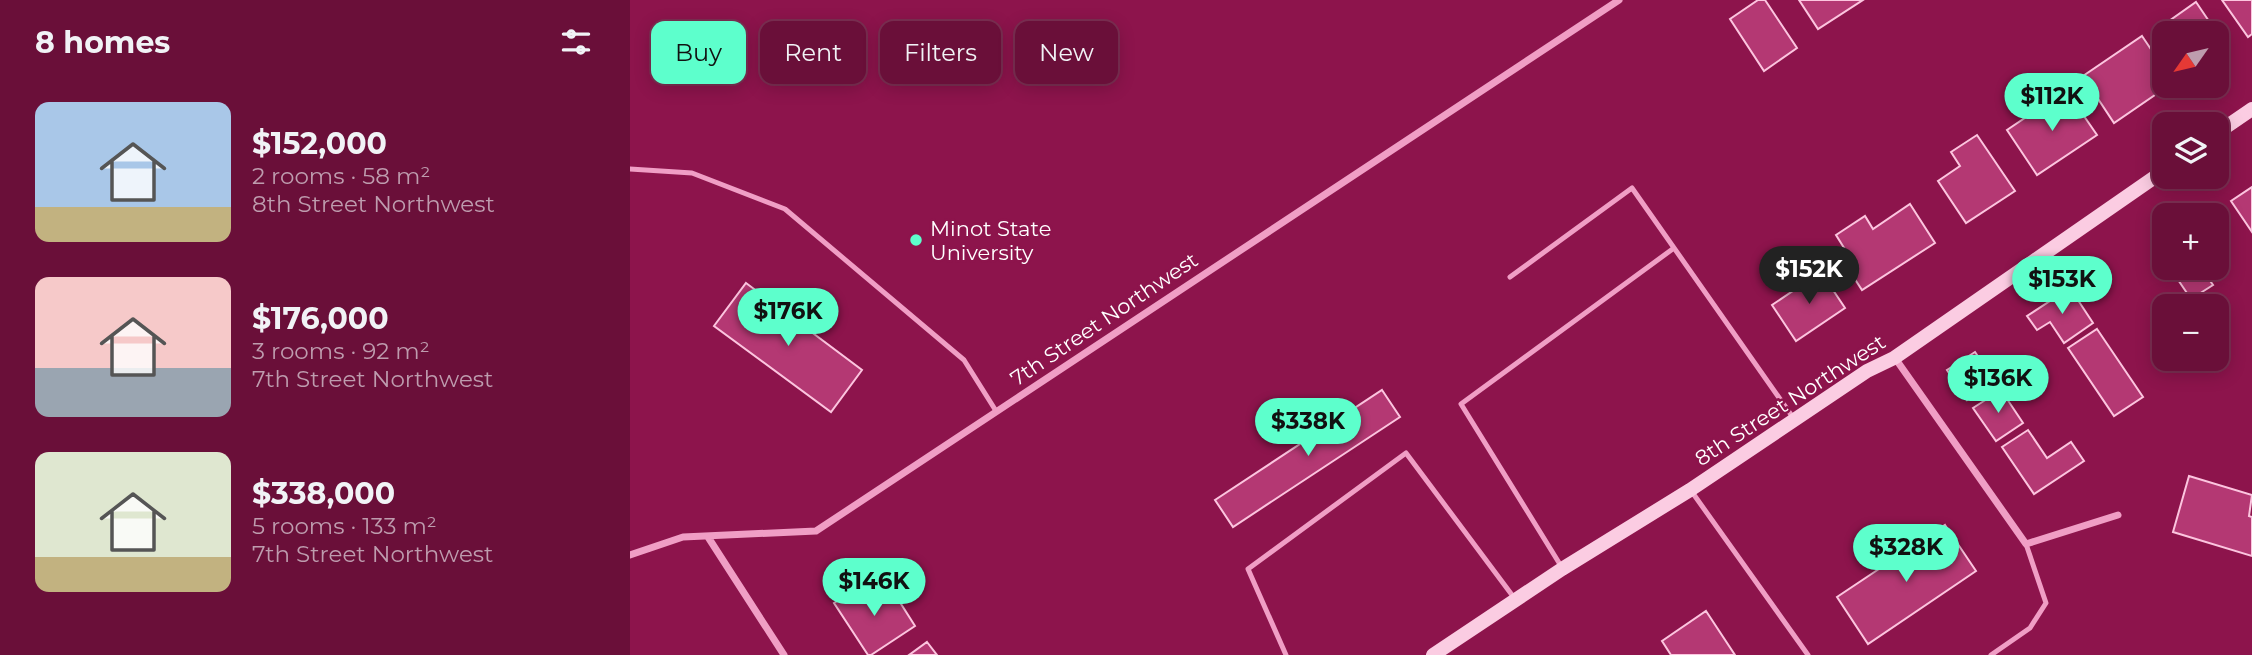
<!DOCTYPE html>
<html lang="en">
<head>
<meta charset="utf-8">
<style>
	:root { --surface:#6a0f39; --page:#721d44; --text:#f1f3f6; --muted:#be9cae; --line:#7d2f53; --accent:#5dffcc }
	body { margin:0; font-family:Montserrat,sans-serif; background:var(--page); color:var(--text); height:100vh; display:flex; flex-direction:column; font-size:26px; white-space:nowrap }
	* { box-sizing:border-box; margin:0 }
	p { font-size:23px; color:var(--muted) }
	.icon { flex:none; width:38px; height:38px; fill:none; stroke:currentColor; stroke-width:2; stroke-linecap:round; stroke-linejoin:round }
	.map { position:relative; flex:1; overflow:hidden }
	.drawer { display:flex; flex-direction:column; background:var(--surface); width:630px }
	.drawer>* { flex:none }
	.guide { position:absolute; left:21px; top:21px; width:665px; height:63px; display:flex; gap:14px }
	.needle { width:46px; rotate:236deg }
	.fabs { position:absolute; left:1522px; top:21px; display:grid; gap:14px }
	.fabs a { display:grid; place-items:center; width:77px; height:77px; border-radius:14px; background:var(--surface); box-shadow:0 4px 18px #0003,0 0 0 2px var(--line); font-size:35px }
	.price { position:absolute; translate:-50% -60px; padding:0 16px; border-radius:24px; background:var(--accent); color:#111; font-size:23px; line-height:46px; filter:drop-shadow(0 2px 4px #0008) }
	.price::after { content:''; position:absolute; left:50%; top:42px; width:21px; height:16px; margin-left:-10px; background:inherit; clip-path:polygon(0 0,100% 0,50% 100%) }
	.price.on { background:#222; color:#fff }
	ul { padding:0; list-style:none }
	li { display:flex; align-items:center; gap:21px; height:175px; padding:0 35px }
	li span { display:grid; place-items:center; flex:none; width:196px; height:140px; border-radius:14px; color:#555 }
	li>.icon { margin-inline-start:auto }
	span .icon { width:84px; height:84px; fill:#fffc; stroke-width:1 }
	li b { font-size:30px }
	h2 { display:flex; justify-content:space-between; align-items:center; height:84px; padding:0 35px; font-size:30px }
	.pill { padding:0 24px; border-radius:14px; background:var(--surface); box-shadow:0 4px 18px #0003,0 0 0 2px var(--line); font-size:24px; line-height:63px }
	.pill.on { background:var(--accent); color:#111 }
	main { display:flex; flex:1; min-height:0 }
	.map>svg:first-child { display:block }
	.building { fill:#b43873; stroke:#fcc5df; stroke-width:2 }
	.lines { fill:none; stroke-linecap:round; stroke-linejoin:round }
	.lane { stroke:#f09ec5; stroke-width:5 }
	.street { stroke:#f09ec5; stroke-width:7 }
	.secondary { stroke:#fbcce2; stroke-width:14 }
	.poi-dot { fill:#5dffcc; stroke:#8d144c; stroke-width:2.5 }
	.labels { text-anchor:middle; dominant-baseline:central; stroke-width:5; stroke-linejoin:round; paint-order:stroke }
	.poi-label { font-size:21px; fill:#fff; stroke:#8d144c; text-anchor:start }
	.street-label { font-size:21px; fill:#fff; stroke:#8d144c }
</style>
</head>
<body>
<main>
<section class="drawer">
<h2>8 homes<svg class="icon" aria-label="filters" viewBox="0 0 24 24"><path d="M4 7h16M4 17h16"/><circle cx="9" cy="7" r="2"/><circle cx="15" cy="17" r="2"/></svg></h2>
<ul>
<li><span style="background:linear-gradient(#a9c7e8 75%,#c2b280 0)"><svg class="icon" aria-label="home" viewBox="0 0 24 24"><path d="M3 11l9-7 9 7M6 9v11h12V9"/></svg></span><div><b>$152,000</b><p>2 rooms · 58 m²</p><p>8th Street Northwest</p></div></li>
<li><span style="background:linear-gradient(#f6c9c9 65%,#9aa5b1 0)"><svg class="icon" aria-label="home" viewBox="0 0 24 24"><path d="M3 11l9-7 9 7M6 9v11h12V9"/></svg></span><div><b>$176,000</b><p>3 rooms · 92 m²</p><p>7th Street Northwest</p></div></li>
<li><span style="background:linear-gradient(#dfe7d0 75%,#c2b280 0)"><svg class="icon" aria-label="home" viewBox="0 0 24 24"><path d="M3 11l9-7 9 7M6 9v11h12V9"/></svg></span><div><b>$338,000</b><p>5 rooms · 133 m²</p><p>7th Street Northwest</p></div></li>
</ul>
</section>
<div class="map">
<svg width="1622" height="655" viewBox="0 0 1622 655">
	<rect width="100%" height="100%" fill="#8d144c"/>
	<path class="building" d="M1128,0H1135L1167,48L1134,71L1100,19Z
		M1169,0H1233L1188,29Z
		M1592,0H1622V34L1618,37Z
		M1566,2L1587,33H1547L1539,21Z
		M1512,36L1535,70V86H1538L1484,123L1453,76Z
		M1436,90L1467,135L1407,175L1377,130Z
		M1347,135L1385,191L1336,223L1308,181L1330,166L1321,152Z
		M1622,187V232L1601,201Z
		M1280,204L1305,243L1232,290L1215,264L1221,259L1206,235L1235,216L1243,229Z
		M1540,268H1571L1583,285L1561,299Z
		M1191,272L1215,308L1166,341L1142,305Z
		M116,283L232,370L201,412L84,326Z
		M1440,288L1463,323L1434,343L1420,322L1407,330L1397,316Z
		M1467,329L1513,397L1484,416L1438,348Z
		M1345,352L1365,381L1337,400L1317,370Z
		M752,390L770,417L603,527L585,500Z
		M1371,390L1393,423L1366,441L1343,408Z
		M1398,430L1417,458L1441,442L1454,461L1404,494L1372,447Z
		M1559,476L1622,495L1619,516L1622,517V556L1543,532Z
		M1315,525L1346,571L1238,644L1207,597Z
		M237,582L250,602L264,593L285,626L241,655H238L204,603Z
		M1076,611L1105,655H1041L1032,641Z
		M297,642L307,655H279Z"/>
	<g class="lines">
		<path class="lane" d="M0,169L62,173L155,209L334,360L366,411
			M880,277L1002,188L1164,419
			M1062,492L1178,655
			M931,566L831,404L1044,248
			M656,655L618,569L776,453L885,599
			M1361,655L1400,628L1416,603L1396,544"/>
		<path class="street" d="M1265,358L1396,544L1488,515
			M78,537L154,655
			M0,555L53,537L186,531L989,0"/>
		<path class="secondary" d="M1587,133L1622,109
			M803,655L932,569L1060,490L1237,371L1264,358L1535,170"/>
	</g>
	<circle class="poi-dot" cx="286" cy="240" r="7"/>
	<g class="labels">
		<g class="poi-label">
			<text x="300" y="228">Minot State<tspan x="300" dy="24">University</tspan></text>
		</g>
		<g class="street-label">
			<text transform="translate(474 319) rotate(-34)">7th Street Northwest</text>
			<text transform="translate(1160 400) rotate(-33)">8th Street Northwest</text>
		</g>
	</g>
</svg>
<div class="fabs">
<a><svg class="needle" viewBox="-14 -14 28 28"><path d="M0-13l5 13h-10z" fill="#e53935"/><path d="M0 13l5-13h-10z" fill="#be9cae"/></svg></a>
<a><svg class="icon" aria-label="layers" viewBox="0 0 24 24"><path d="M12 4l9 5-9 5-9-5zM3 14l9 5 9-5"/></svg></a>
<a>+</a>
<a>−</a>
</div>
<b class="price" style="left:1422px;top:133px">$112K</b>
<b class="price on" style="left:1179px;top:306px">$152K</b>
<b class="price" style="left:1432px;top:316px">$153K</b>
<b class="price" style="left:158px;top:348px">$176K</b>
<b class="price" style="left:1368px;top:415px">$136K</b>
<b class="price" style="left:678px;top:458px">$338K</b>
<b class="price" style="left:1276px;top:584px">$328K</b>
<b class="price" style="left:244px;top:618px">$146K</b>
<div class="guide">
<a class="pill on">Buy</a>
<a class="pill">Rent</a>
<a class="pill">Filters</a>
<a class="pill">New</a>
</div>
</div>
</main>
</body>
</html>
